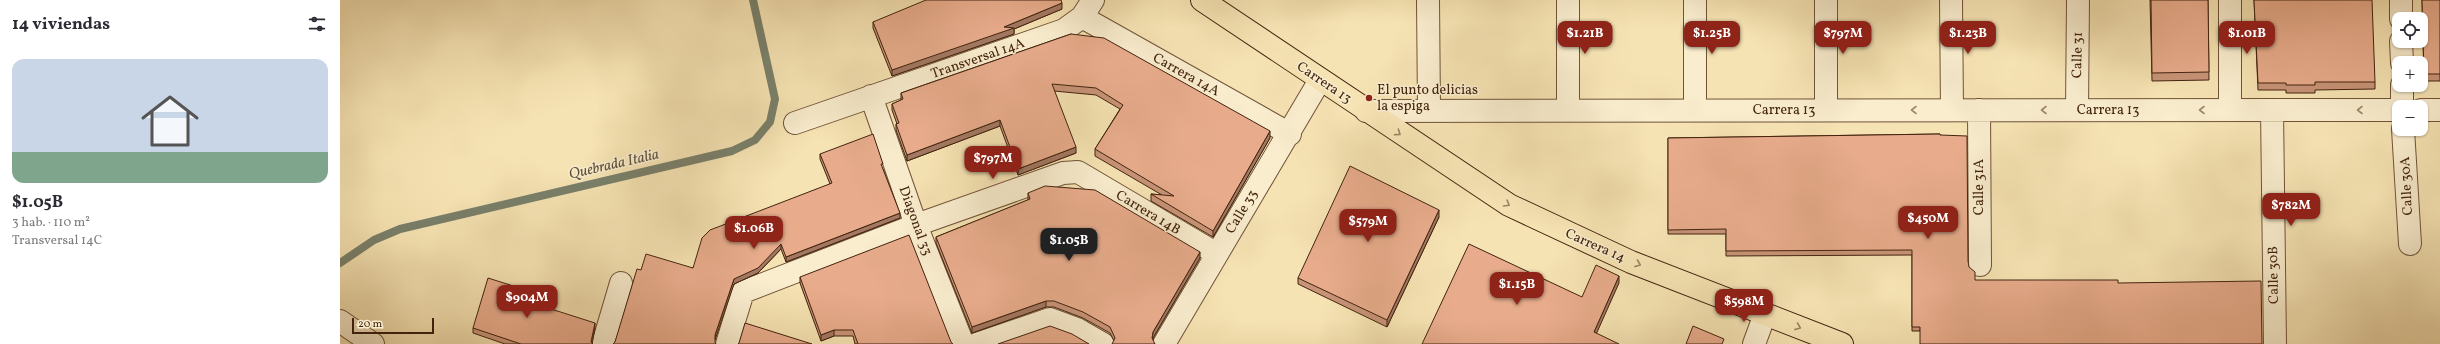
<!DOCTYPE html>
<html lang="es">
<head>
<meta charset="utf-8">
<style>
	:root { --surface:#fff; --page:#f2f2f3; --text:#2b2b33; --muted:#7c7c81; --line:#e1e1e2; --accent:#8f2418 }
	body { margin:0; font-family:Vollkorn,serif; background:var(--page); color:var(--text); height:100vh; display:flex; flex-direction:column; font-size:15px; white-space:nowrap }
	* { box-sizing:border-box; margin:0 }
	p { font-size:13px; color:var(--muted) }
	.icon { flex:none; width:22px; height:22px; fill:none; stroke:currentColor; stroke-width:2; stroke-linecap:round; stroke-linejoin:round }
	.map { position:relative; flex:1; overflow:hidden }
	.drawer { display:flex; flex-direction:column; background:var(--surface); width:340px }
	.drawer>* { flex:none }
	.controls { position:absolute; left:2052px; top:12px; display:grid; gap:8px }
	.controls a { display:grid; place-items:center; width:36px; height:36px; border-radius:8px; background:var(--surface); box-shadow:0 1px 3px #0004; font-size:20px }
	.scale { position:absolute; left:12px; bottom:10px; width:82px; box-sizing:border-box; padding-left:4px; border:2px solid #43230e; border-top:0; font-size:11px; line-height:14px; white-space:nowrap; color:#43230e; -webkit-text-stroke:3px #f9edce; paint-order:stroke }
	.price { position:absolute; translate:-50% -34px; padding:0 9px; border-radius:8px; background:var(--accent); color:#fff; font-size:13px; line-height:26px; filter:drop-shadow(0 1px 2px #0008) }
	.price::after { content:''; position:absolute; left:50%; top:24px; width:12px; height:9px; margin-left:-6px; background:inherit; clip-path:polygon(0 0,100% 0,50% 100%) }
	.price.on { background:#222; color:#fff }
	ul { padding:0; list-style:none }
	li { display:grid; align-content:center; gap:8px; height:212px; padding:0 12px }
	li+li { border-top:1px solid var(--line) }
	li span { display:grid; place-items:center; height:124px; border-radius:12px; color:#555 }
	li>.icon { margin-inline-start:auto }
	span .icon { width:72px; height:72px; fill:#fffc; stroke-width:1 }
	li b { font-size:17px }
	h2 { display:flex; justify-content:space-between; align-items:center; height:48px; padding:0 12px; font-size:17px }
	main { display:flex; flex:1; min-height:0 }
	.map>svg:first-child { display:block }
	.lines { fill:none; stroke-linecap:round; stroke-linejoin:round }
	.stream { stroke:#79806b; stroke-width:8 }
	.street-casing { stroke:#705337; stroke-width:24 }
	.primary-casing { stroke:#43230e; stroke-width:24 }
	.street { stroke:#f9edce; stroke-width:22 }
	.primary { stroke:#f6e3b3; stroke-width:22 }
	.wall { fill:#c89478; stroke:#43230e }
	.shaded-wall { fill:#a27862; stroke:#43230e }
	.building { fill:#e8ac8c; stroke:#43230e }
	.oneway { stroke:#9e886e }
	.oneway2 { stroke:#9c8360 }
	.poi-dot { fill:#8f2418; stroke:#f9edce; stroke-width:1.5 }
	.labels { text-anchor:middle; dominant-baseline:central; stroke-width:3; stroke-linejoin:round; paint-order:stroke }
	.street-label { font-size:14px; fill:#43230e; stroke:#f9edce }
	.poi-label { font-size:14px; fill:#43230e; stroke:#f9edce; text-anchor:start }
	.water-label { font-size:15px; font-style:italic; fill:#5e523c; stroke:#f9edce }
</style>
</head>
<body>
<main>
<section class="drawer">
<h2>14 viviendas<svg class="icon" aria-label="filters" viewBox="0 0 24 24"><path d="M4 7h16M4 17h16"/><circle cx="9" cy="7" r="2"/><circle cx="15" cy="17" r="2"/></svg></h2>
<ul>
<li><span style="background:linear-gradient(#c9d6e8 75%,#7fa58c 0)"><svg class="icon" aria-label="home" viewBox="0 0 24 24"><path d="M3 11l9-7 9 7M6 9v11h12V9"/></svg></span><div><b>$1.05B</b><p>3 hab. · 110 m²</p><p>Transversal 14C</p></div></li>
</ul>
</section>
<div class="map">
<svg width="2100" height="344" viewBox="0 0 2100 344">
	<rect width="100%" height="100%" fill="#f6e3b3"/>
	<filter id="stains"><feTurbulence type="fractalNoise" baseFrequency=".005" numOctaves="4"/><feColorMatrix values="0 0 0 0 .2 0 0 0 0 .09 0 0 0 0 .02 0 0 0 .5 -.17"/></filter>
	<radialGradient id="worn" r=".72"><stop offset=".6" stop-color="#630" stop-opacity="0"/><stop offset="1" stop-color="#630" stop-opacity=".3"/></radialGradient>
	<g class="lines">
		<path class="stream" d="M0,263L34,240L60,229L392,151L415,140L430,122L435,99L413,0"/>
		<defs>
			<path id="street" d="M1088,0L1089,110
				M1355,0V110
				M1486,0V110
				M1611,0L1612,110
				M1890,0V109
				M2061,0V19
				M742,17L950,134
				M2061,41L2062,63
				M2062,85V107
				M531,96L576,225L623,344
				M1228,110V0
				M1639,110L1640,265
				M1737,110L1738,0
				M1932,110L1935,344
				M2081,110H2100
				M1026,111L2059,110
				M455,123L724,30L742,17L753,0
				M2063,129L2070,244
				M0,321L33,344
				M263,344L281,283
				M387,344L403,292L576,225L723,173L738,172L877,254
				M637,344L710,319L737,329L763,344
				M824,344L980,80
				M1414,344L1425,314"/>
			<path id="primary" d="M862,0L1169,205L1291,262L1502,344"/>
		</defs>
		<use href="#street" class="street-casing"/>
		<use href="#primary" class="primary-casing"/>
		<use href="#street" class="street"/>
		<use href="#primary" class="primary"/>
	</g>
	<path class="wall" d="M1810,0H1868L1869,80L1812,81Z
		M1914,0L2035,82V89L1975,90V93H1946V90H1918Z
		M2082,0H2100V81H2084Z
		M722,9L674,29V34L552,76L533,28V22Z
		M731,34L930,138L873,237L811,201V194L822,195L755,156V149L780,109L756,95L714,91L736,153L678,175L660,126L567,161L556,130V124H557L552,110V104L561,100V93Z
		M1600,134L1580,331H1572V255L1386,256V234H1328V138Z
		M480,154L543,169L560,218L446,262L441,249L418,273L394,284L275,342L301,270L353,268L490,184L480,159Z
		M688,193L860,258L813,338V340L774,341L770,333L743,318L714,307H706L632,333L596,243V237L688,200Z
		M1099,217L1047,327L958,284V278Z
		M460,277L611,342L613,344H515L513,336H494L481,341L460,283Z
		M189,296L188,302L255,328L252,343L253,344H165L133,333V328Z"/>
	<path class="shaded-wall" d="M722,3V9L674,29V34L552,76V70L664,27Z
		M660,120V126L567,161V155Z
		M930,131V138L873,237V231Z
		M736,147V153L678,175V169Z
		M1099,210V217L1047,327V320Z
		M560,213V218L446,262V257Z
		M441,244V249L418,273L394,284L375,340V335L394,279Z
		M860,252V258L813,338L812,344V338L813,332Z
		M1279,276V283L1254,339V332Z
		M189,291V296L186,306V301Z
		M706,301V307L632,333V327Z
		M255,323V328L252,344L251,342Z
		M494,330V336L481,341V335Z"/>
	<path class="building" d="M586,0H721L722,3L664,27L674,28L552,70L533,22Z
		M1811,0H1868L1869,72L1812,73Z
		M1914,0H2032L2035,82H1975V85H1946V83H1918Z
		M2082,0H2100V74H2084Z
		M731,34L764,38L930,131L873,231L811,194L834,196L755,149L783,105L756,88L712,84L736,147L678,169L660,120L567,155L556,124L559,123L552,104L563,99L561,93Z
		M533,134L543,164H541L560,213L446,257L441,244L418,268L394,279L375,335V342L376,344H273L275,342L297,269L301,270L306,254L353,268L362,238L370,230L492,183L480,154Z
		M1600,134V135L1627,136L1628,261L1629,267L1635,272V280H1778V283L1921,281L1922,344H1580V327H1572V250L1386,251V229L1328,230V138Z
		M1010,166L1099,210L1047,320L958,278Z
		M705,186L755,190L860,252L813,332L812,338L815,344H772L775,338L770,327L743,312L714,301H706L632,327L596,237L690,199L688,193Z
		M569,235L611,342L613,344H518L513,330H494L481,335L460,277Z
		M1129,244L1242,297L1256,265L1279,276L1254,332L1279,344H1082Z
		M148,278L189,291L186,301L255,323L251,342L253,344H181L133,328Z
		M405,323L472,344H398L399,343Z
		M710,326L732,334L749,344H658Z
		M1353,326L1384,339L1382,344H1346Z"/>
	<defs><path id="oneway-chevron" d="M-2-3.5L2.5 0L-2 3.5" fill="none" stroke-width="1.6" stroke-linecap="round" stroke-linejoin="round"/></defs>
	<g class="oneway">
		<use href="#oneway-chevron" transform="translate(1574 110) rotate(180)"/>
		<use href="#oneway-chevron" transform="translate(1704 110) rotate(-180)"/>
		<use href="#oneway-chevron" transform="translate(1862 110) rotate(180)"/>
		<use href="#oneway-chevron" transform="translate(2020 110) rotate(180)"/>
	</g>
	<g class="oneway2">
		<use href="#oneway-chevron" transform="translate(1058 133) rotate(34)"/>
		<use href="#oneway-chevron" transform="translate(1167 204) rotate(30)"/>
		<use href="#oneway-chevron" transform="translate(1298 264) rotate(21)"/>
		<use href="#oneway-chevron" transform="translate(1458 327) rotate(22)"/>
	</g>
	<circle class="poi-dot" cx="1029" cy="98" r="4"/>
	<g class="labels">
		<g class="street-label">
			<text transform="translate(1738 55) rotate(-89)">Calle 31</text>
			<text transform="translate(638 59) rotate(-19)">Transversal 14A</text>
			<text transform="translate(846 75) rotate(29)">Carrera 14A</text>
			<text transform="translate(984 83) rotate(34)">Carrera 13</text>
			<text x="1444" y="110">Carrera 13</text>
			<text x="1768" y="110">Carrera 13</text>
			<text transform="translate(2067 186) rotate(-93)">Calle 30A</text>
			<text transform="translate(1639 187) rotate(-90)">Calle 31A</text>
			<text transform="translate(902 212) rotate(-59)">Calle 33</text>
			<text transform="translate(808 213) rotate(31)">Carrera 14B</text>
			<text transform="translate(575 221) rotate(70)">Diagonal 33</text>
			<text transform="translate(1255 246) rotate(24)">Carrera 14</text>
			<text transform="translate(1934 275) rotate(-91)">Calle 30B</text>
		</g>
		<g class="poi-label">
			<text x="1037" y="90">El punto delicias<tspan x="1037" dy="16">la espiga</tspan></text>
		</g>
		<g class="water-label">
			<text transform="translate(274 165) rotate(-13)">Quebrada Italia</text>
		</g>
	</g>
	<rect width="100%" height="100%" filter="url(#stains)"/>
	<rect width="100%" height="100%" fill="url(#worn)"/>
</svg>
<div class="controls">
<a><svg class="icon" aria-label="locate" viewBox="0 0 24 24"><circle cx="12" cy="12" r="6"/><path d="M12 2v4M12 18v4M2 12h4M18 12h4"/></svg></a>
<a>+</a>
<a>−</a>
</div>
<div class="scale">20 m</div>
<b class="price" style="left:1245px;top:55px">$1.21B</b>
<b class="price" style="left:1372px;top:55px">$1.25B</b>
<b class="price" style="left:1503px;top:55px">$797M</b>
<b class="price" style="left:1628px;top:55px">$1.23B</b>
<b class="price" style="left:1907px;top:55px">$1.01B</b>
<b class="price" style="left:653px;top:180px">$797M</b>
<b class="price" style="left:1951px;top:227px">$782M</b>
<b class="price" style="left:1588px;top:240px">$450M</b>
<b class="price" style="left:1028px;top:243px">$579M</b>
<b class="price" style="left:414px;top:250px">$1.06B</b>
<b class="price on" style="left:729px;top:262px">$1.05B</b>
<b class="price" style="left:1177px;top:306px">$1.15B</b>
<b class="price" style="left:187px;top:319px">$904M</b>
<b class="price" style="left:1404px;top:323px">$598M</b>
</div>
</main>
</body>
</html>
